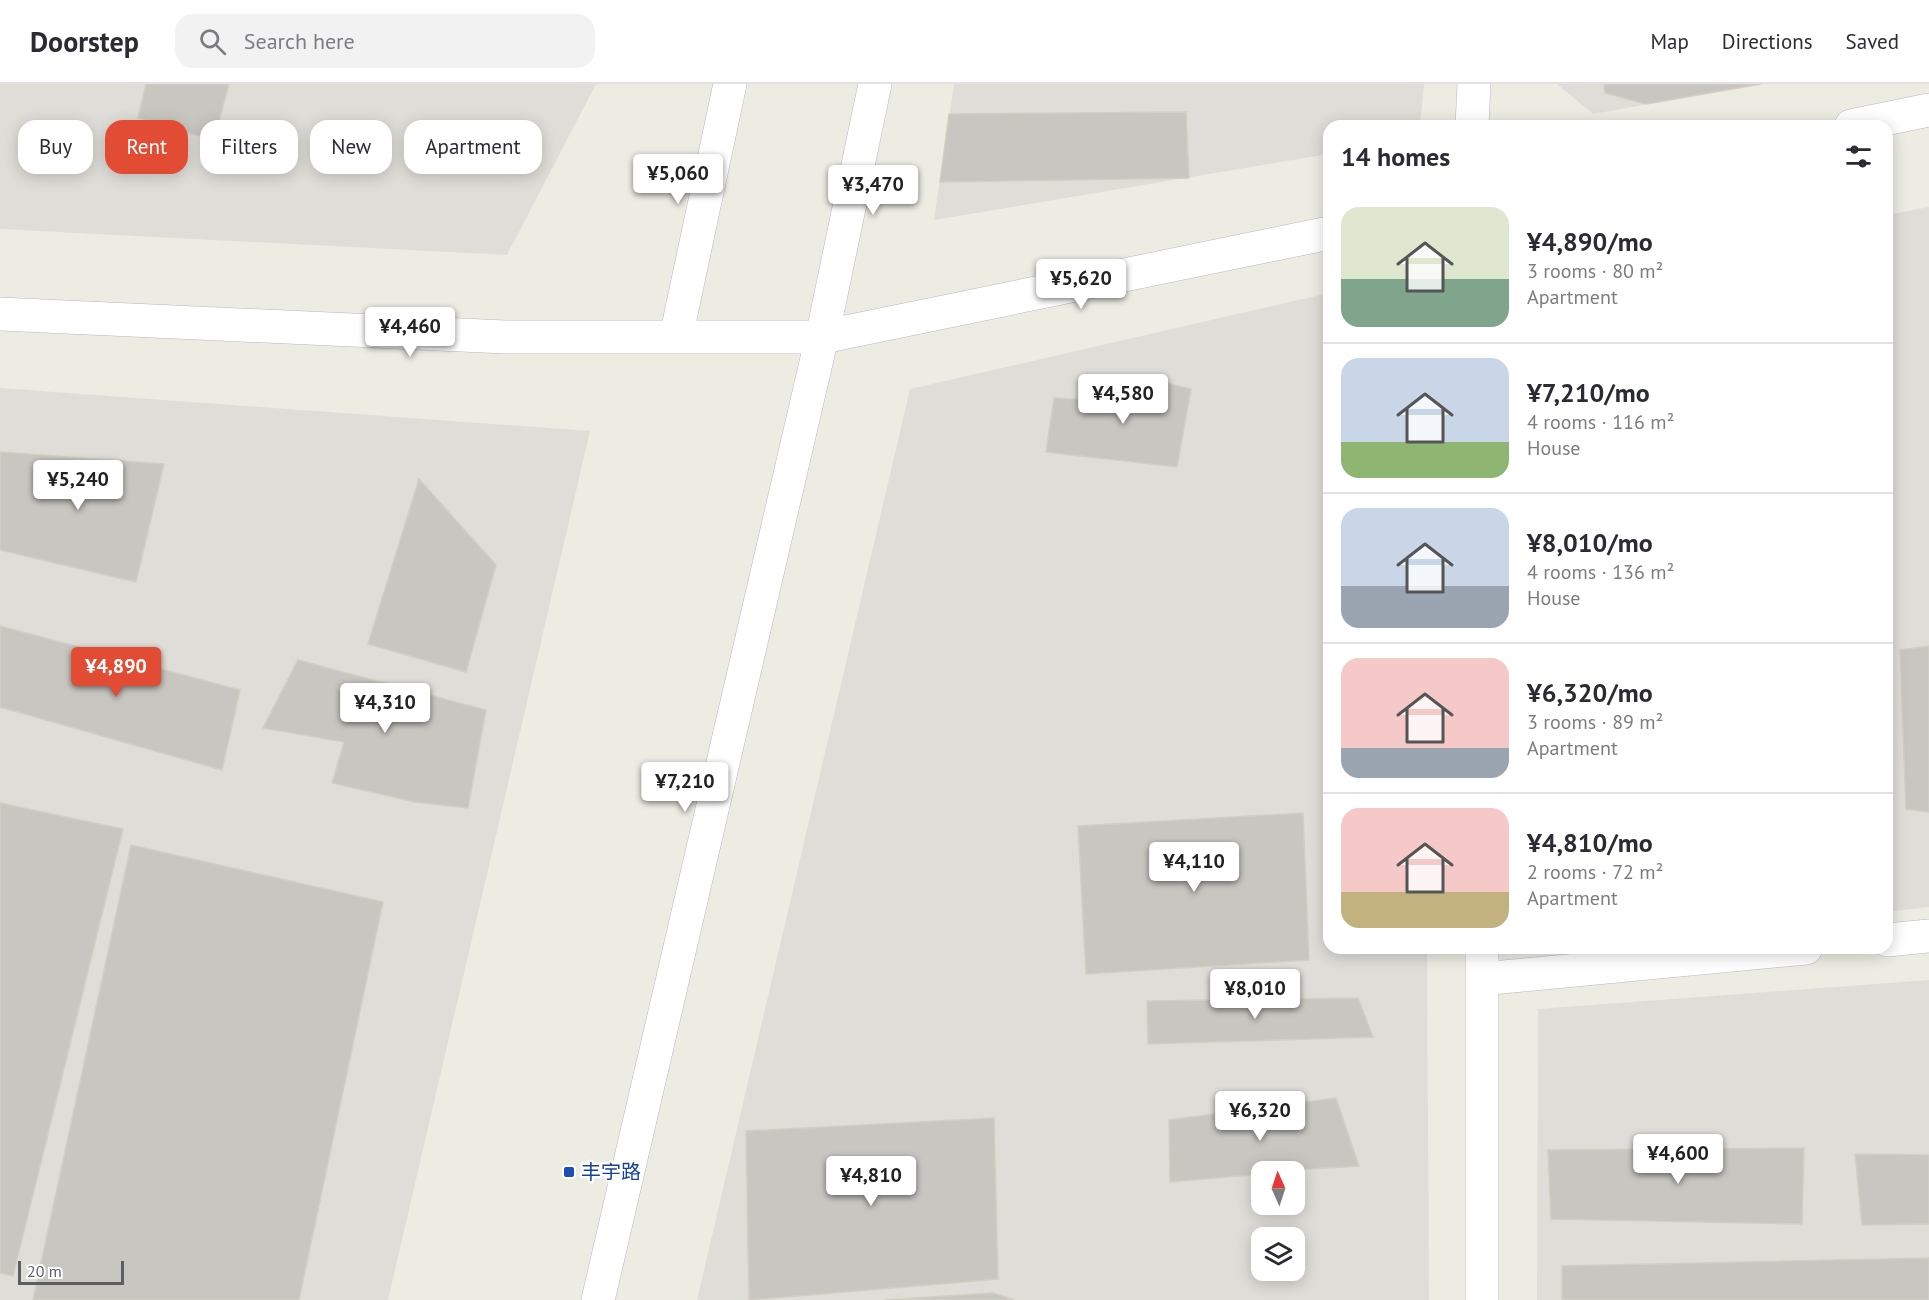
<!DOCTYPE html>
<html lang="en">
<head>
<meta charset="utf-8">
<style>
	:root { --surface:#fff; --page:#f2f2f3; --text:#2b2b33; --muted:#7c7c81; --line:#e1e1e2; --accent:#e24b34 }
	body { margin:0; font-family:"PT Sans","Noto Sans SC",sans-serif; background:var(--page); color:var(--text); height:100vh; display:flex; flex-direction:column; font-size:22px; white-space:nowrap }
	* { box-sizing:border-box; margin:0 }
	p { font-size:20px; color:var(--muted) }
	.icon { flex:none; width:33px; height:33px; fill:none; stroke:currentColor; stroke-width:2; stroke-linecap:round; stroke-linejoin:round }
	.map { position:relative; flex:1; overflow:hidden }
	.sheet { position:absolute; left:1323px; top:36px; width:570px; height:834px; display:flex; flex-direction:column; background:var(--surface); border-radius:18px; box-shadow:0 3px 15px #0003 }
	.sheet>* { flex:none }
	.hud { position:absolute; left:18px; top:36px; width:570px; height:54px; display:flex; gap:12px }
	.needle { width:39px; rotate:357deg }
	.tools { position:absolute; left:1251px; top:1077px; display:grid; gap:12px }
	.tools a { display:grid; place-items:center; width:54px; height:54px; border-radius:12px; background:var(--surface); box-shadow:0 3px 15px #0003; font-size:30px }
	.scale { position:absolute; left:18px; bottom:15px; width:106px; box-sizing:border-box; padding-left:6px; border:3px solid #5b5e63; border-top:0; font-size:16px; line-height:21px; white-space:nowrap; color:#5b5e63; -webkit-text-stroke:4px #fff; paint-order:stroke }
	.price { position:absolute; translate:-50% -51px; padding:0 14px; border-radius:6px; background:#fff; color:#222; font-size:20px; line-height:39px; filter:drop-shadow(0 2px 3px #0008) }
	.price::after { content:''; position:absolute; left:50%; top:36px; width:18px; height:14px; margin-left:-9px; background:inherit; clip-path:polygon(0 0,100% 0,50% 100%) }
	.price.active { background:var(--accent); color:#fff }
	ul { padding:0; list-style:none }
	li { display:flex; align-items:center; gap:18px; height:150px; padding:0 18px }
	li+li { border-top:2px solid var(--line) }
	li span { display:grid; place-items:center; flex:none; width:168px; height:120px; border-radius:18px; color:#555 }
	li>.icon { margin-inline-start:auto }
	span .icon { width:72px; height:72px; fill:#fffc; stroke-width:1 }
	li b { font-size:26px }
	h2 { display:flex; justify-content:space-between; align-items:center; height:72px; padding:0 18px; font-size:26px }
	.pill { padding:0 21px; border-radius:18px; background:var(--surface); box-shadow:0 3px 15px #0003; font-size:21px; line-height:54px }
	.pill.active { background:var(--accent); color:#fff }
	header { display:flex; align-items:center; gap:36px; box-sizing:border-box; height:84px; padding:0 30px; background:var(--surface); border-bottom:2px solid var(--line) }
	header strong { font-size:28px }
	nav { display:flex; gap:33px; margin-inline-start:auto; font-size:21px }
	.search { width:420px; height:54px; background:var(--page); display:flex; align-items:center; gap:15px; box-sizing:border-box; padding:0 21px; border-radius:18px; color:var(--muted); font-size:22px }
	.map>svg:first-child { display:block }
	.industrial { fill:#dfddd7; fill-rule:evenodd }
	.building { fill:#c8c6c0; stroke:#d2cec2; stroke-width:1.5 }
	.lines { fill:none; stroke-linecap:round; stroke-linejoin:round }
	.minor-casing { stroke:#b6b8bd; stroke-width:34 }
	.minor { stroke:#fff; stroke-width:33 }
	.transit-dot { fill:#1a4fb4; stroke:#fff; stroke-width:2 }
	.labels { text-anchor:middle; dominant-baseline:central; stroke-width:4.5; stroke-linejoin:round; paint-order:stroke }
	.transit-label { font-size:20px; fill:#164399; stroke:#fff; text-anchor:start }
</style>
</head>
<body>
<header>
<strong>Doorstep</strong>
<div class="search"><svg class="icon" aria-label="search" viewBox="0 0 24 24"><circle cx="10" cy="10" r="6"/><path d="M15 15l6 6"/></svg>Search here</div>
<nav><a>Map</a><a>Directions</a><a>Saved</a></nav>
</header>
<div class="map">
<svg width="1929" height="1216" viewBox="0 0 1929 1216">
	<rect width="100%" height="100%" fill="#edece3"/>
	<path class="industrial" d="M0,0H596L507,171L0,145Z
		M954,0H1424L1420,42H1329V70L934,136Z
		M1557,0H1761L1593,30Z
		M1929,123V823L1887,828V131Z
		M1329,209V864H1427L1429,1216H697L910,305ZM1262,1088H1294V1120H1262ZM1262,1154H1294V1186H1262Z
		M0,304L590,347L388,1216H0Z
		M1929,896V1216H1537L1538,925Z"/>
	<path class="building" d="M146,0H229L214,56L138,34Z
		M1604,0H1761L1646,20L1605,9Z
		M1186,28L1189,94L940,98L949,30Z
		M1137,292L1191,305L1177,383L1046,368L1054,314L1129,318Z
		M0,368L164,380L136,498L0,466Z
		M419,395L496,481L466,588L368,560Z
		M0,542L240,606L222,686L0,623Z
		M1929,562V728L1906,725L1900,566Z
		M298,576L486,626L468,724L415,718L332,699L344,658L263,644Z
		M0,719L123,745L13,1192L0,1189Z
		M1303,729L1309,876L1086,890L1078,742Z
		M131,761L383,818L299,1216H33Z
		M1358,914L1373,953L1148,960L1147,917Z
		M1336,1014L1359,1082L1262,1088V1090L1170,1098L1169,1036Z
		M994,1034L998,1195L749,1216L746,1047Z
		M1804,1064L1802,1140L1551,1135L1548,1066Z
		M1855,1070L1929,1071V1140L1862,1141Z
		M1929,1174V1216H1562V1182Z
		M993,1209L1014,1216H885Z"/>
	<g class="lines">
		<defs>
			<path id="minor" d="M1472,42L1474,0
				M1851,42L1929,26
				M0,230L505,253H822L1329,149
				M676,253L730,0
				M1887,856L1929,852
				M1482,864V1216
				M1482,895L1806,864
				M598,1216L822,253L875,0"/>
		</defs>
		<use href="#minor" class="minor-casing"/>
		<use href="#minor" class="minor"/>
	</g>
	<rect class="transit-dot" x="563" y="1082" width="12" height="12" rx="3"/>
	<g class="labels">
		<g class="transit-label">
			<text x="581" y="1088">丰宇路</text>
		</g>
	</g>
</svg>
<div class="tools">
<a><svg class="needle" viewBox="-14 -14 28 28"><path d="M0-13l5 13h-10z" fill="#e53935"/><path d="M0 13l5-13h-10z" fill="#7c7c81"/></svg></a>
<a><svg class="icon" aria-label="layers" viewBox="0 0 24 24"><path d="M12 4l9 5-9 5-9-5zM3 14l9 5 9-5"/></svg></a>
</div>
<div class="scale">20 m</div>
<b class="price" style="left:678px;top:121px">¥5,060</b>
<b class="price" style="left:873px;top:132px">¥3,470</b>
<b class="price" style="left:1081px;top:226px">¥5,620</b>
<b class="price" style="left:410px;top:274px">¥4,460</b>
<b class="price" style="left:1123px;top:341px">¥4,580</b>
<b class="price" style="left:78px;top:427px">¥5,240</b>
<b class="price active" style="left:116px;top:614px">¥4,890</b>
<b class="price" style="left:385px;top:650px">¥4,310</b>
<b class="price" style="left:685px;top:729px">¥7,210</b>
<b class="price" style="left:1194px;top:809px">¥4,110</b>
<b class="price" style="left:1255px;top:936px">¥8,010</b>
<b class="price" style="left:1260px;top:1058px">¥6,320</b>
<b class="price" style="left:1678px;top:1101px">¥4,600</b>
<b class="price" style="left:871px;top:1123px">¥4,810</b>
<div class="hud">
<a class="pill">Buy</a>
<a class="pill active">Rent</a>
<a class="pill">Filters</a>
<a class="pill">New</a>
<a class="pill">Apartment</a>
</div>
<section class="sheet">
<h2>14 homes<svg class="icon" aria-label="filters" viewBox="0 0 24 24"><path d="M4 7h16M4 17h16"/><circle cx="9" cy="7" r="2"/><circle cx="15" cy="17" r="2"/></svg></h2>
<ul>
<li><span style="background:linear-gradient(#dfe7d0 60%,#7fa58c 0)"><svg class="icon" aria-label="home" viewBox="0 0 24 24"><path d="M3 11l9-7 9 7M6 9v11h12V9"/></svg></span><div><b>¥4,890/mo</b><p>3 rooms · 80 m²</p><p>Apartment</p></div></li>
<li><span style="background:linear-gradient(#c9d6e8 70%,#8fb573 0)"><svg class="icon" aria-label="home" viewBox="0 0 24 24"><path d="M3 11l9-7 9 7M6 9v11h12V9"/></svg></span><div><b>¥7,210/mo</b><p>4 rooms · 116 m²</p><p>House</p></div></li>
<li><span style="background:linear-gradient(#c9d6e8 65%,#9aa5b1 0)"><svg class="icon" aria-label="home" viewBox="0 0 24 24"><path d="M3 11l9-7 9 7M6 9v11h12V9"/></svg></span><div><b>¥8,010/mo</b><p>4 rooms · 136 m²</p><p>House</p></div></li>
<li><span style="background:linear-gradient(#f6c9c9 75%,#9aa5b1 0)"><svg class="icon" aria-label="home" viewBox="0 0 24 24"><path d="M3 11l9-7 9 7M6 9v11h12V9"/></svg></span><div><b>¥6,320/mo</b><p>3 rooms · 89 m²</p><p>Apartment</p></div></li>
<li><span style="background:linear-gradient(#f6c9c9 70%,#c2b280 0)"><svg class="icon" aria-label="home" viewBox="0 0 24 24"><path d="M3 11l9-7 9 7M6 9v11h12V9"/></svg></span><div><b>¥4,810/mo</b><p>2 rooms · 72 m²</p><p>Apartment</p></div></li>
</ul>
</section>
</div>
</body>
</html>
